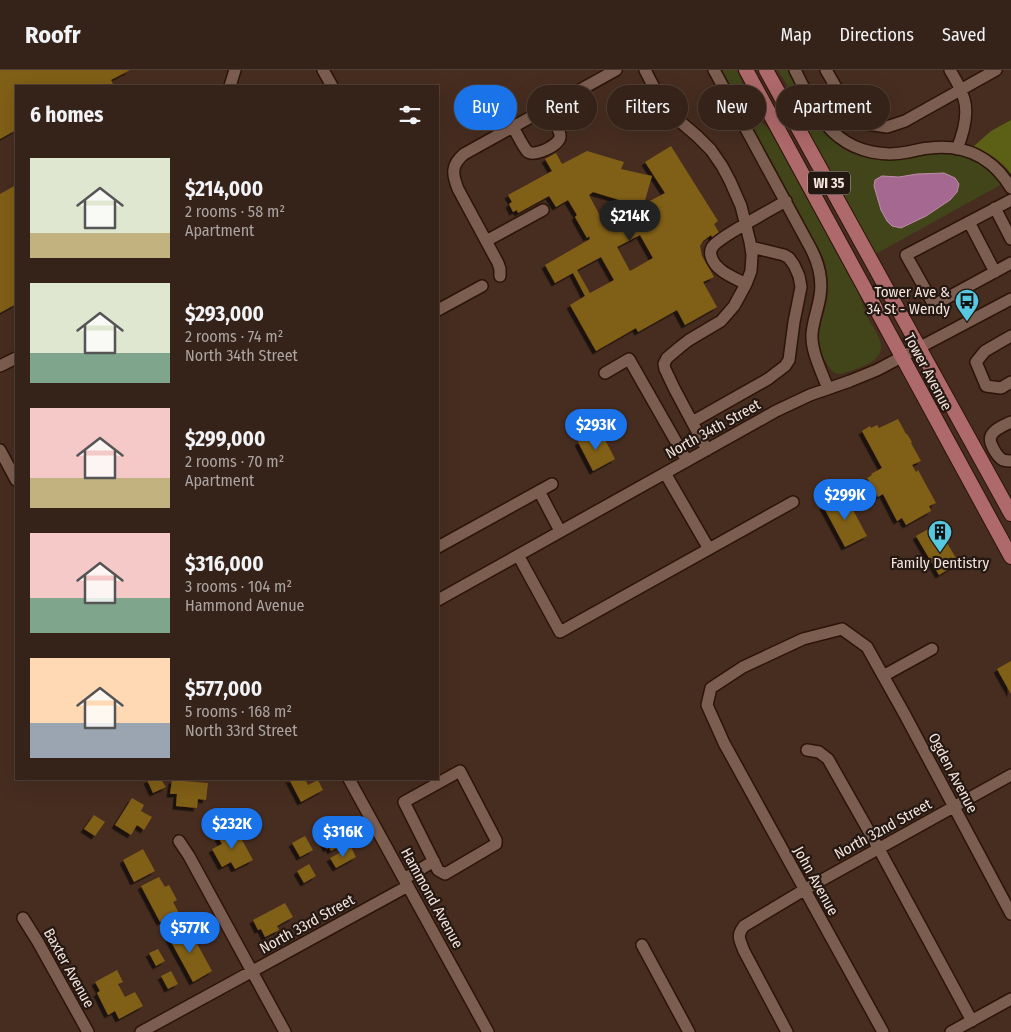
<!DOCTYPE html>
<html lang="en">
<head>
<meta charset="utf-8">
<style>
	:root { --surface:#352218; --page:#3d2a21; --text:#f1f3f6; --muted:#aaa4a2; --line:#4f3f37; --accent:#1a73e8 }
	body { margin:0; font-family:"Fira Sans Condensed",sans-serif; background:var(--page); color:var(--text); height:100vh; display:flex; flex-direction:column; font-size:19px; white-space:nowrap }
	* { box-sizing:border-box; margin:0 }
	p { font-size:16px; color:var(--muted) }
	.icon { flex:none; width:28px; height:28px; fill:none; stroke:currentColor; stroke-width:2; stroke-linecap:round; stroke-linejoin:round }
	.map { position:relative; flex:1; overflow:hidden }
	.sheet { position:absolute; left:15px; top:15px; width:424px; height:695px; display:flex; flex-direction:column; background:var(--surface); border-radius:0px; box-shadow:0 5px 20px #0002,0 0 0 1px var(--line) }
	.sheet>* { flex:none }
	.top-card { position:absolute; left:454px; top:15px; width:475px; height:45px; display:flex; gap:10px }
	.price { position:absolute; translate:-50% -42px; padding:0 11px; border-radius:18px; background:var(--accent); color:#fff; font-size:16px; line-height:32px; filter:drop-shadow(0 1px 2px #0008) }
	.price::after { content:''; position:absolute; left:50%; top:30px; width:15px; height:11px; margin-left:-8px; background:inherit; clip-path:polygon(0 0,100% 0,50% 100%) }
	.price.current { background:#222; color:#fff }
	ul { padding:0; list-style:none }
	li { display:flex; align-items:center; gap:15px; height:125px; padding:0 15px }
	li span { display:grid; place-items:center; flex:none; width:140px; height:100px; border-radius:0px; color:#555 }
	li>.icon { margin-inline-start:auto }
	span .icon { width:60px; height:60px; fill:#fffc; stroke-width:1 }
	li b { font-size:21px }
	h2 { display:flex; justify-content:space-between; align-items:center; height:60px; padding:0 15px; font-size:21px }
	.chip { padding:0 18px; border-radius:22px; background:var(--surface); box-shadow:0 5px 20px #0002,0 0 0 1px var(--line); font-size:18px; line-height:45px }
	.chip.current { background:var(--accent); color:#fff }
	header { display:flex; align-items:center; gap:30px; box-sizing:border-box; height:70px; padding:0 25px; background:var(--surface); border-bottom:1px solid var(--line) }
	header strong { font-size:24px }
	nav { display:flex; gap:28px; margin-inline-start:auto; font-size:18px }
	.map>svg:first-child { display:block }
	.green { fill:#414519 }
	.forest { fill:#5b6016 }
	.water { fill:#a56991; stroke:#bd8ea7 }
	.building { fill:#805e19; fill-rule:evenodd; filter:url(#shadow) }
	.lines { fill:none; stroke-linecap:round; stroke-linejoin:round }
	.minor-casing { stroke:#2c1408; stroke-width:14 }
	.major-casing { stroke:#2c1408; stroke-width:16 }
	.minor { stroke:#7c5e50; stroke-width:11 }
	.major { stroke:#ae696a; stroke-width:14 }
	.labels { text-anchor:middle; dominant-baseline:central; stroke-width:4.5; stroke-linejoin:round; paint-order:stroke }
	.shield { fill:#241813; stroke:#b6a69f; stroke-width:1 }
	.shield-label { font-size:14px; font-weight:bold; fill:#f4e3db }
	.poi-label { font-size:15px; fill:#f4e3db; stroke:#241813; text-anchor:end }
	.street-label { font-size:15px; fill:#f4e3db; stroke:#241813 }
</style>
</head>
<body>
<header>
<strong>Roofr</strong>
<nav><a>Map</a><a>Directions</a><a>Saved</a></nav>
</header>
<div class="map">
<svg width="1011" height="962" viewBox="0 0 1011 962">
	<defs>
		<filter id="shadow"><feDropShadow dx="-3.5" dy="3.5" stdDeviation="0" flood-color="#0009"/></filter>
	</defs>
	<rect width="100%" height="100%" fill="#472d20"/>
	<path class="green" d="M722,0H737L742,12L745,25L749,34L759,50L770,60L774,67L860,226C862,233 865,241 868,248C875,262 890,277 874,290C865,297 852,300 841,304C833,304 831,300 827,294C809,262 826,251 828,222C828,210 827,198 823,187Z
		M777,0H789C796,12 803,24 809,37C814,46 819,55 826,62C845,84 878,93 906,89C917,87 928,83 940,82C964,82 987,96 1002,114L874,185L801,50L794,29L783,8Z"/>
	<path class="forest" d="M1011,50V104C1002,91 988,83 974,76L991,61Z"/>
	<path class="water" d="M944,103L955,108L959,114L957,122L950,130L926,146L901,158L892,156L887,151L881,140L874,116L875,110L882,106L899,107L917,104Z"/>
	<path class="building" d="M0,0H130L111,10L114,16H16V60L0,69Z
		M671,76L718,151L714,154L721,166L714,171L711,165L703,171L700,176L702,186L714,207L703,212L717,237L685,255L677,240L638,262L636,258L596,281L570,235L585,226L573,203L555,213L545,195L590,169L589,166L587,168L575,147L577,145L568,130L556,137L549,126L518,143L517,140L513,142L509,134L512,132L508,125L552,101L545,89L556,83L562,94L587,81L624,92L621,99L652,106L644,134L665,123L645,92ZM593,122L639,136L642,142L608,161L589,125ZM640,165L653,188L630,201L617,177ZM601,187L614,210L590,223L577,200Z
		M16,115V234L0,243V124Z
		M898,349L906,364H907L912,372L911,373L921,391L912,395L916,402L918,400L936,433L929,436L931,441L906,455L902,448L897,451L883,424L878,427L867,408L872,405L871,404L882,398L862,361L870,356L871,358L877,355L879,358Z
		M600,360L615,389L593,401L578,372Z
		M845,425L867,466L845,477L823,436Z
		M939,453L950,471L947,473L959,493L939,505L916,466Z
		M1011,591V624L997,599Z
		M150,709H161L166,717L153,723L147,710Z
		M289,709H305L308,715L318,710L323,720L301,732Z
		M172,710L208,713L206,730L198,729L197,738L176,736L177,724H170Z
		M132,728L144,735L141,741L152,747L144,760L137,755L131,765L115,755Z
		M94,745L105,752L95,766L84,759Z
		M235,757L253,790L235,799L231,792L222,797L212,779L222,774L218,767Z
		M343,761L349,771L331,781L329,777L327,779L323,772Z
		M305,766L313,780L300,787L292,773Z
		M351,777L356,787L336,798L330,788Z
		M143,779L155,801L134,812L123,790Z
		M309,794L316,806L304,813L297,801Z
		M159,807L165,817L169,815L177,830L173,832L179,843L160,852L141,816Z
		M285,833L293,847L277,856L279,860L265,867L261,859L258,860L253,850Z
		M188,857L212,901L193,912L169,868Z
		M158,879L165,891L156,896L149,883Z
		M117,900L123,912L118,914L125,927L135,922L143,936L119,949L115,941L108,945L97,923L100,921L95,912Z
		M171,901L178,914L168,919L161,906Z"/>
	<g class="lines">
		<defs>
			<path id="minor" d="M323,0L332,16
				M645,0L661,31L669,42L697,66L711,80L722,96L730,111L741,136L750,172L752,185L751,201L746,214L734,236L721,251L689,270L680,277L667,288L664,294L665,299L674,318L707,380
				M714,0L809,175C818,191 823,208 820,226C818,239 813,251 812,264C811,282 822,302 828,319
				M795,0C806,22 819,52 839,67C858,82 884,87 908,82C915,81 923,78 930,78C965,74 993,88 1011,118
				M826,0L849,40L858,49L867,54L887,57L905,51L996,0
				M950,0C955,9 961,18 964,29C969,45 963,64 957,79
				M230,16L235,0
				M513,57C517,64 522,75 527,81C534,88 559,75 560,67C561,60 550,45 547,38
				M1011,130L906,185L934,235L1011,193
				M995,138L1011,169
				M969,152L995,202
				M486,171L543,140
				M500,206V199L498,193L458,119C452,104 451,95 464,84L616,0
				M746,214C733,207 715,201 711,186C710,182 711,178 714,175C719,170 726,166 732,162C750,151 768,141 786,131
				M438,240L482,216
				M1011,266L985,281L976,292L986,316L1001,318L1011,312
				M0,296L16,288
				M605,303L629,289L687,391
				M692,352L768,309L785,296L789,290L794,252L801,217L799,206L794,195L789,188L784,185L751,177
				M1011,352C1005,355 994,359 991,366C988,372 997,387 1003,390C1006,391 1008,391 1011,391
				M0,380L16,410
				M665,403L709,479
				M539,421L560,461
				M438,477L552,414
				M518,485L560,562L793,432
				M438,530L776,341L810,325L850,311L877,300L1011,229
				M883,606L932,579
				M807,680L819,682L828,689L879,779L972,951
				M460,701L496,770V774L445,804L438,800L404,732Z
				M349,709L488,962
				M179,771L189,786L285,962
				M404,809L434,791
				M23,848L38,872L88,962
				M642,875L689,962
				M141,962L408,816
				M787,962L744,881C740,870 736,866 744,856L804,820L1011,705
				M883,962L724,673L707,635L711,618L743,597L803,569L842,559L867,577L905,645L1011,844
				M951,962L1011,929"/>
			<path id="major" d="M746,0L1011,487
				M766,0L1011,444"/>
		</defs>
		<use href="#minor" class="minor-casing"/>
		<use href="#major" class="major-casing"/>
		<use href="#minor" class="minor"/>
		<use href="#major" class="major"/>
	</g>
	<defs>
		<symbol id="bus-pin" viewBox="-11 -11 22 30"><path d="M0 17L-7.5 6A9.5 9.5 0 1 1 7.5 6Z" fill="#56c9e1" stroke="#241813"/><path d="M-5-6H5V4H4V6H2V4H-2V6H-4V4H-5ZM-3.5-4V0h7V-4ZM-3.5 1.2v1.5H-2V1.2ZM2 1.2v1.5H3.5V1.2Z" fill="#111"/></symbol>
		<symbol id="building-pin" viewBox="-11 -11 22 30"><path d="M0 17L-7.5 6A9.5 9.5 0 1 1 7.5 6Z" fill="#56c9e1" stroke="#241813"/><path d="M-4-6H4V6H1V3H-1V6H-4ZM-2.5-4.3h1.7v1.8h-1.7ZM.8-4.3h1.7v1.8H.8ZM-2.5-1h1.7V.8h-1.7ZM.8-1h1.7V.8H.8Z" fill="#111"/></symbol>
	</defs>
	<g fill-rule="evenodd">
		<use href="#bus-pin" x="953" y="217" width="28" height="38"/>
		<use href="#building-pin" x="926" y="448" width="28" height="38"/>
	</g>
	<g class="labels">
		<rect class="shield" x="808" y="101.5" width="42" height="23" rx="4"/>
		<g class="shield-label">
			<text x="829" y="113">WI 35</text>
		</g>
		<g class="poi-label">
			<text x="950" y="222">Tower Ave &amp;<tspan x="950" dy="17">34 St - Wendy</tspan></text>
			<text x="940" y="493" text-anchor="middle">Family Dentistry</text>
		</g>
		<g class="street-label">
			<text transform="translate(928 302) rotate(62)">Tower Avenue</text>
			<text transform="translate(713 359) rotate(-29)">North 34th Street</text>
			<text transform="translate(953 703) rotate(62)">Ogden Avenue</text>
			<text transform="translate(883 759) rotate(-29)">North 32nd Street</text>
			<text transform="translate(816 811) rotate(61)">John Avenue</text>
			<text transform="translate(432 828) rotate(61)">Hammond Avenue</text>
			<text transform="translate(307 854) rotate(-29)">North 33rd Street</text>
			<text transform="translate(69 898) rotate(61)">Baxter Avenue</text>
		</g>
	</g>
</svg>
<b class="price current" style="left:630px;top:172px">$214K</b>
<b class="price" style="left:596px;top:381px">$293K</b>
<b class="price" style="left:845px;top:451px">$299K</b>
<b class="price" style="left:232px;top:780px">$232K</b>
<b class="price" style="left:343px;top:788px">$316K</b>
<b class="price" style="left:190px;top:884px">$577K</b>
<div class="top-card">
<a class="chip current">Buy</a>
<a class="chip">Rent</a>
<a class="chip">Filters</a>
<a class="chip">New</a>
<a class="chip">Apartment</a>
</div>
<section class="sheet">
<h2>6 homes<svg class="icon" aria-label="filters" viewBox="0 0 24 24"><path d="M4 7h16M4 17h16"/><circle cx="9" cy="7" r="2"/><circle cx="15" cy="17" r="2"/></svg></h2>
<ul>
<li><span style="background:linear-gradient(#dfe7d0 75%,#c2b280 0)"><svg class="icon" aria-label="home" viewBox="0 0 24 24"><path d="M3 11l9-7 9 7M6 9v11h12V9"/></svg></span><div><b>$214,000</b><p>2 rooms · 58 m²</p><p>Apartment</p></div></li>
<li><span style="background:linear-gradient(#dfe7d0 70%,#7fa58c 0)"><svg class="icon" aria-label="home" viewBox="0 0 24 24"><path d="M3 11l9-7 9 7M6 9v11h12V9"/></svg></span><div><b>$293,000</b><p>2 rooms · 74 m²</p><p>North 34th Street</p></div></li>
<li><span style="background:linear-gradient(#f6c9c9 70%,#c2b280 0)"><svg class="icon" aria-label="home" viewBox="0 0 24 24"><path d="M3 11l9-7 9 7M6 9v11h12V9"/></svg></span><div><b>$299,000</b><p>2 rooms · 70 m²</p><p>Apartment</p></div></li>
<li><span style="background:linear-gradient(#f6c9c9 65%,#7fa58c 0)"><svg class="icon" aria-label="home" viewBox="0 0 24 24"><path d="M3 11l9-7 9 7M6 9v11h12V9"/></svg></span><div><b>$316,000</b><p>3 rooms · 104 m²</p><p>Hammond Avenue</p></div></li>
<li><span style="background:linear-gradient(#ffd9b3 65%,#9aa5b1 0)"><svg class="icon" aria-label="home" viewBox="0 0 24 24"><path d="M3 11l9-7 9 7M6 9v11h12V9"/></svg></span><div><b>$577,000</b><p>5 rooms · 168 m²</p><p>North 33rd Street</p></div></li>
</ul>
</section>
</div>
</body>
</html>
